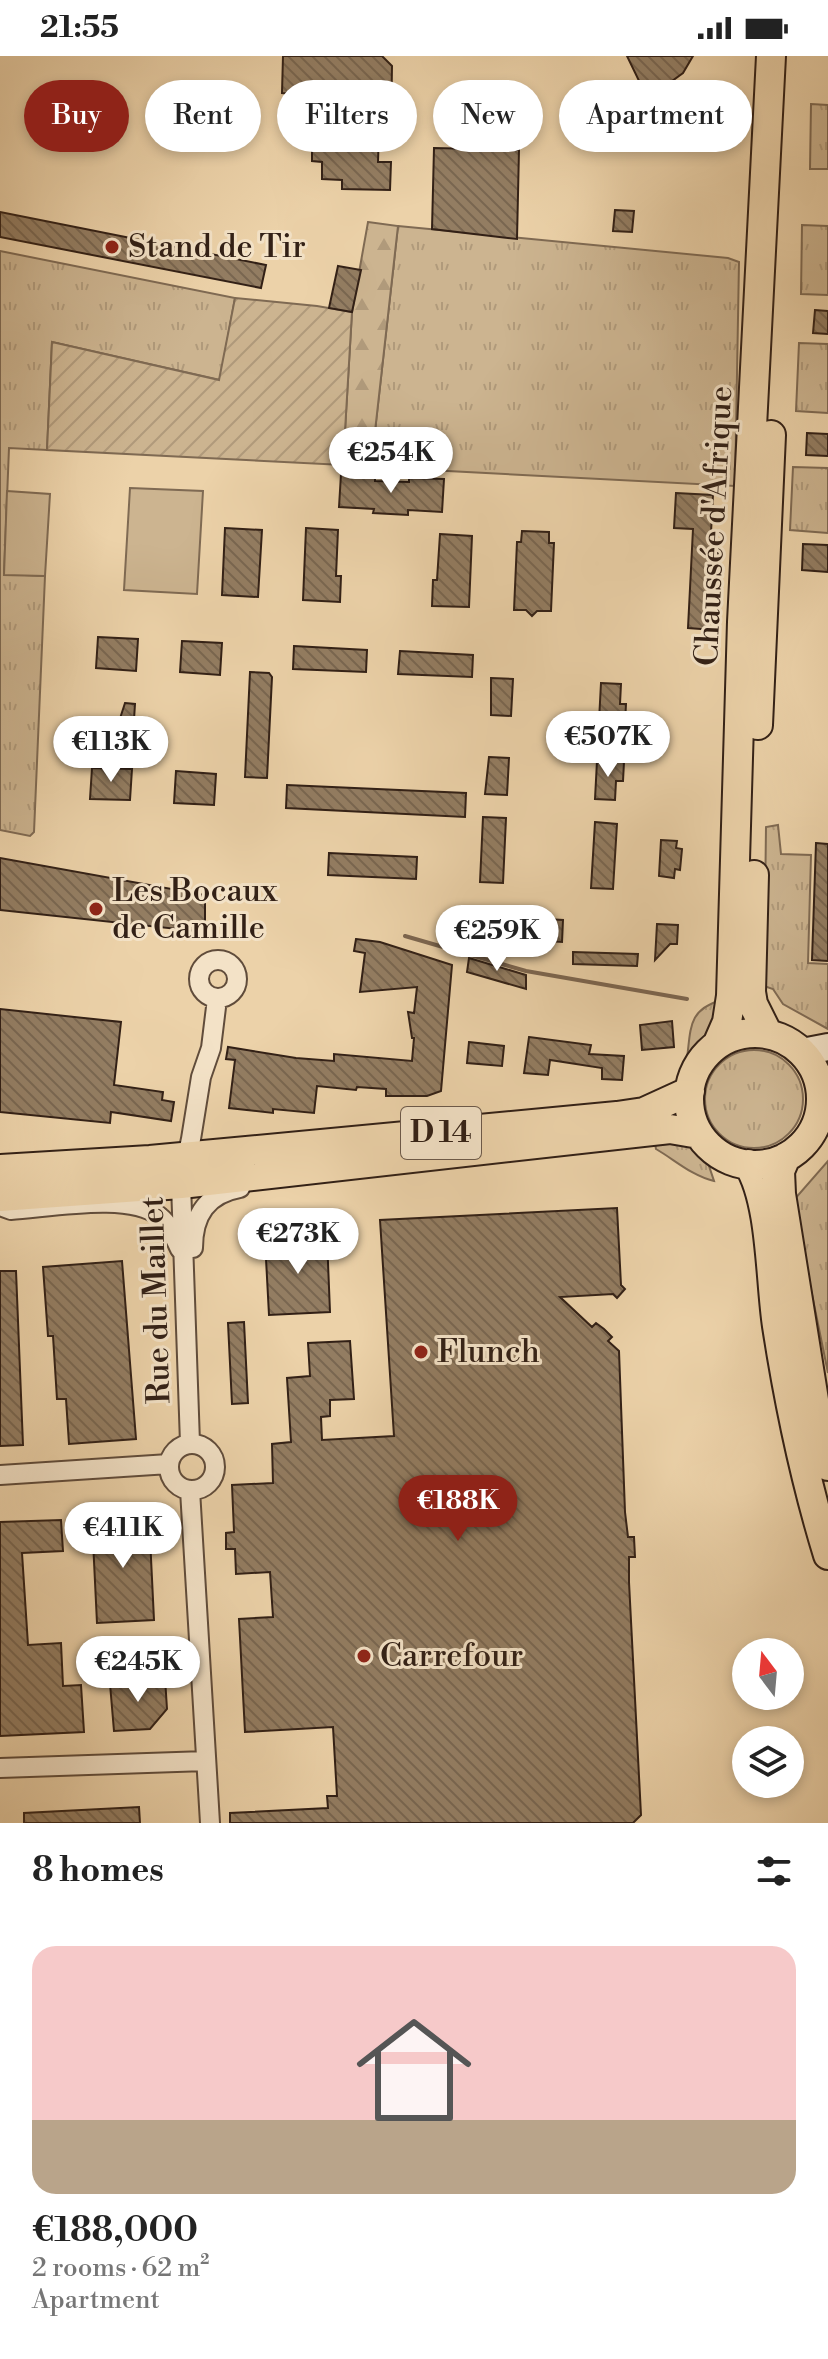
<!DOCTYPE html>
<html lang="en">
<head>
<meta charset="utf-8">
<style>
	:root { --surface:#fff; --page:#f2f2f2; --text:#222; --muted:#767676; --accent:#8f2418 }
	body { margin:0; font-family:"Libre Bodoni",serif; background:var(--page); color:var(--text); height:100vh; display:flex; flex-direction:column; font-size:30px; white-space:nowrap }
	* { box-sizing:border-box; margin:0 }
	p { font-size:26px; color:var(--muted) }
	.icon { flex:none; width:44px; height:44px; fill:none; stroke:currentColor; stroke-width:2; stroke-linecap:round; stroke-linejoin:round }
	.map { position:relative; height:1767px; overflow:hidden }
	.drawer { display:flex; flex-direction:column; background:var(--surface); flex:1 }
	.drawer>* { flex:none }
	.hud { position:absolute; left:24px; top:24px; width:780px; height:72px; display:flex; gap:16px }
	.needle { width:52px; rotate:344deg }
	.tools { position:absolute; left:732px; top:1582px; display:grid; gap:16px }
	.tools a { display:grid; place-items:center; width:72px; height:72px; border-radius:50%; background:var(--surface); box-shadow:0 4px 12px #0003; font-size:40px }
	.price { position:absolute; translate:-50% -68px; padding:0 18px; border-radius:28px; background:#fff; color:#222; font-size:26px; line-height:52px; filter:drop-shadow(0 2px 4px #0008) }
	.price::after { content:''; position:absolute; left:50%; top:48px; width:24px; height:18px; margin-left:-12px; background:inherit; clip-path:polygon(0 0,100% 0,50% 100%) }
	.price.on { background:var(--accent); color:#fff }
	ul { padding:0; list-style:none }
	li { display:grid; align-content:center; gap:16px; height:424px; padding:0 32px }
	li span { display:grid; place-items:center; height:248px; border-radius:24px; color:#555 }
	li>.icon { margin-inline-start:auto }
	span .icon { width:144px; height:144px; fill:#fffc; stroke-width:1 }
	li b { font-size:34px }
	h2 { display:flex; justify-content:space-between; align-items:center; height:96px; padding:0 32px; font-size:34px }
	.tag { padding:0 28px; border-radius:36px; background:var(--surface); box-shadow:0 4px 12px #0003; font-size:28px; line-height:72px }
	.tag.on { background:var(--accent); color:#fff }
	.status { display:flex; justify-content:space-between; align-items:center; height:56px; padding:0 40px; background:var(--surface); direction:ltr }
	.status svg { height:22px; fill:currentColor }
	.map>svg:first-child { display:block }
	.grass { fill:url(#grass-tufts); stroke:#7f6a53; stroke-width:2 }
	.forest { fill:url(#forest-firs); stroke:#7f6a53; stroke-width:2 }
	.garden { fill:url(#garden-furrows); stroke:#7f6a53; stroke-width:2 }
	.pitch { fill:#ccb490; stroke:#7f6a53; stroke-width:2 }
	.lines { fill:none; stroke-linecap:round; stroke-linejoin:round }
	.stream { stroke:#7c6650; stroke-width:4 }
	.building { fill:url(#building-back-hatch); stroke:#322016; stroke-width:2 }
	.minor-casing { stroke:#604c3b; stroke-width:22 }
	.secondary-casing { stroke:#322016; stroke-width:30 }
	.primary-casing { stroke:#322016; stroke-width:32 }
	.minor { stroke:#f3e2c7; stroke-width:18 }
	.secondary { stroke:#f3e2c7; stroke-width:26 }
	.primary { stroke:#ecd2a9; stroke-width:28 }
	.poi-dot { fill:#8f2418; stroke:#f3e2c7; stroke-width:3 }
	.labels { text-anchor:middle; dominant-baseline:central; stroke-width:6; stroke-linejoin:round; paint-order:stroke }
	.shield { fill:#f3e2c7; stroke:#6c5a4b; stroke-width:2 }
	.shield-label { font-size:30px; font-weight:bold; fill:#322016 }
	.poi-label { font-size:32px; fill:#322016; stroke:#f3e2c7; text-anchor:start }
	.street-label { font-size:32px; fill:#322016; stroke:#f3e2c7 }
</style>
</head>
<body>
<div class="status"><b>21:55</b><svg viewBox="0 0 49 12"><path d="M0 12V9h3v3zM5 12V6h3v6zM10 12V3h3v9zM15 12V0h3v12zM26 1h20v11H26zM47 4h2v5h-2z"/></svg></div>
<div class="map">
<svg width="828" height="1767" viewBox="0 0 828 1767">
	<defs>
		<pattern id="grass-tufts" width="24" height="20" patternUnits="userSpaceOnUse" patternTransform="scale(2)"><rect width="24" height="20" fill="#ccb490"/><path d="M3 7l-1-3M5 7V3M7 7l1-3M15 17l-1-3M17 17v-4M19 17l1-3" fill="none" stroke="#b09a7b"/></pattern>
		<pattern id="forest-firs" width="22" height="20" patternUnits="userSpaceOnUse" patternTransform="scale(2)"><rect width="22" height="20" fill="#ccb490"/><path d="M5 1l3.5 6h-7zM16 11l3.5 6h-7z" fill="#b09a7b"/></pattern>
		<pattern id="garden-furrows" width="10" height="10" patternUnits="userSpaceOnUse" patternTransform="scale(2)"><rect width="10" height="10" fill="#ccb490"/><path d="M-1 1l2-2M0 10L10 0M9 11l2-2" fill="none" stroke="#b09a7b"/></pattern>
		<pattern id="building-back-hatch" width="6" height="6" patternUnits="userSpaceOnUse" patternTransform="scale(2)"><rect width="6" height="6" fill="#937d62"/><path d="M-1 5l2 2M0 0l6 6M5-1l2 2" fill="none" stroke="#796650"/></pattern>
	</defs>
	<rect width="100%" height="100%" fill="#ecd2a9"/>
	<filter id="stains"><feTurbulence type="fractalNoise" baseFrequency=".0025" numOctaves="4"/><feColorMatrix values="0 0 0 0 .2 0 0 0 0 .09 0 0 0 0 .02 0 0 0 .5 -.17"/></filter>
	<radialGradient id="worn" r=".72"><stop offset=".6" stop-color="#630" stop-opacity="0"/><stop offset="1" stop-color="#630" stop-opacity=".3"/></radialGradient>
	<path class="grass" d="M811,48L828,49V113H810Z
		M802,169L828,170V239L801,238Z
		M398,170L728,202L739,206L735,430L371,411Z
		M0,195L235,242L220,324L52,286L47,394L9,392L4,518L45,520L34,776L30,780L0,774Z
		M799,287L828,288V357L796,355Z
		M793,411L828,412V477L790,474Z
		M778,769L781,798L811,799L808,907L828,908V973L783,948L773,933L764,930L766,771Z
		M721,944L713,975L698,986L687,1002C691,972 688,954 721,944Z
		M705 1043a49 49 0 1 1 98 0a49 49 0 1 1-98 0Z
		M654,1082L689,1085L707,1104L714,1125C692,1120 675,1104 656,1093Z
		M828,1105V1317L793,1145Z"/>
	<path class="forest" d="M368,166L398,170L371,411L343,409L352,256Z"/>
	<path class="garden" d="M235,242L317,250L352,256L343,409L47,394L52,286L219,324Z"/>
	<path class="pitch" d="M130,432L203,435L197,538L124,534Z
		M7,435L50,438L45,520L4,519Z"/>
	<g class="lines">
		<path class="stream" d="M405,880L526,915L687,943"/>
	</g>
	<path class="building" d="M283,0H382L392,10L391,74L379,73L378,106H391L390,134L342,133V124L322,123V106L312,105V83L302,82V60H292V38L282,37Z
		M627,0H693L683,17L672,25L641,29Z
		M434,92L519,94L517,183L432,173Z
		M615,154L634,155L632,176L613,175Z
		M0,156L266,209L261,232L0,181Z
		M338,210L361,214L352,256L329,252Z
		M815,254L828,255V278L813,277Z
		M807,377L828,378V400L806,399Z
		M341,418L375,420V425L409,426V422L444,423L442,456L408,454V459L373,457L374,453L339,451Z
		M676,437L713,439L710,495L718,496L714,574L688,572L693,473L674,472Z
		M225,472L262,474L258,541L222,539Z
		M306,472L338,474L336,520H341L340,546L303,544Z
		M522,475L549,476V487H554L551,555H537L532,560L526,554H514L517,486H521Z
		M440,478L472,480L469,551L432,550L433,524H437Z
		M803,488L828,489V516L802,514Z
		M98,581L138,583L136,615L96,612Z
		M182,585L222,587L220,619L180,616Z
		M294,590L367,594L366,616L293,613Z
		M400,595L473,599L472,621L398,618Z
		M250,616L269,617L272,621L267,722L245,721Z
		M491,622L513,623L511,660L491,659Z
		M601,627L621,628L620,648H626L625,667L599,665Z
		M125,647L135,648L133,679L115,678Z
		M489,701L509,702L507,739L485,738Z
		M597,705L624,706L623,725H616L615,744L595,743Z
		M92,712L132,713L130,744L90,743Z
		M176,715L216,718L214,749L174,747Z
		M287,729L466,737L465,761L286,752Z
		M483,761L506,762L503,827L480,826Z
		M595,766L617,768L613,833L591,832Z
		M661,784L677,785L676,792L682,793L680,814L675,813L674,822L659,820Z
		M816,787L828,788V905L812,904Z
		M329,797L417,801L416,823L328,819Z
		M0,802L205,839V876L0,854Z
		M527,862L563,864L562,886L534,884V879L526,878Z
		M657,868L678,869L677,888H670L655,904Z
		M356,883L380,886L452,909L441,1035L427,1040H386V1033L357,1031L356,1034L317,1030L314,1057L273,1053V1057L229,1052L235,1004L226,1003L228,991L296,1002L334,1005V998L412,1005L414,982H412L408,956L414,957L417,931L360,936L365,897L354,895Z
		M573,896L638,898L637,910L573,908Z
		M469,902L526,919V933L467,916Z
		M0,953L121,966L114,1029L163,1036L162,1044L174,1046L171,1065L111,1056L110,1067L0,1056Z
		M672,965L674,991L642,994L640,969Z
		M529,981L591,989L589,998L624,1000L622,1024L602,1023V1012L550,1004L548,1019L524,1017Z
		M469,986L504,990L502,1010L467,1007Z
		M617,1152L621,1229L625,1233L617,1242L613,1238L560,1241L592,1271L596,1267L604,1273L612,1281L608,1285L619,1295L625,1456L628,1481H634L635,1501H629V1526L641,1759L633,1767H230V1757L328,1752L327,1740H337L333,1671L245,1676L239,1563L273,1561L270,1516L236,1518L235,1493H226V1477L234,1476L232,1429L273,1427L272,1388L291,1386L287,1322L310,1320L308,1287L350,1285L354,1343L330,1344V1360L321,1361L322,1384L394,1380L380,1164Z
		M327,1182L330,1256L269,1259L265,1184Z
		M122,1205L136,1383L69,1388L66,1343H57L53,1280H48L43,1211Z
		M0,1215H16L23,1389L0,1390Z
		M244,1266L248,1347L232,1348L228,1267Z
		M149,1461L154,1564L97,1567L92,1464Z
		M61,1464L63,1495L22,1497L28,1589L61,1587L63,1630L81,1629L84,1676L0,1680V1466Z
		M165,1622L167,1653L150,1673L114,1675L110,1628Z
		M139,1751L140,1767H24V1757Z"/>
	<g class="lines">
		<defs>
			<path id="minor" d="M199 923a19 19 0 1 1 38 0a19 19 0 1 1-38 0Z
				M0,1150L11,1154C47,1152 132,1135 160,1161C170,1169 174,1181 180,1193
				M193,1192C193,1159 207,1138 240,1132
				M190,1387L181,1128L191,1083L201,1021L211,992L217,943
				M169 1411a23 23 0 1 1 46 0a23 23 0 1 1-46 0Z
				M0,1419L169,1408
				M190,1434L210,1767
				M0,1712L206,1705"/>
			<path id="secondary" d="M802,996L828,991
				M821,1047L828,1037"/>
			<path id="primary" d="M758,669L771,379
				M754,819L751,936L753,948L768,978
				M689 1043a66 66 0 1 1 132 0a66 66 0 1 1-132 0Z
				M717,989L727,966L731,940L742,566L771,0
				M786,1101L780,1115L781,1138L818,1369L828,1410
				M748,1108C772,1146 770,1224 777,1270C789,1348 805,1424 828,1499
				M0,1113L150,1104L617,1060L644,1056L690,1035
				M0,1141L181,1128L670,1073L699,1078"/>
		</defs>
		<use href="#minor" class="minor-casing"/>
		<use href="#secondary" class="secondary-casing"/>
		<use href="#primary" class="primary-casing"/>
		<use href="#minor" class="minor"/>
		<use href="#secondary" class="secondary"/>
		<use href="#primary" class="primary"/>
	</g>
	<g class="poi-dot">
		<circle cx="112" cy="191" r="8"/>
		<circle cx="96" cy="853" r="8"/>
		<circle cx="421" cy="1296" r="8"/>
		<circle cx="364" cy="1600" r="8"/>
	</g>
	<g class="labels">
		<rect class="shield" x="401" y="1051" width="80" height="52" rx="6"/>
		<g class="shield-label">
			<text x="441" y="1077">D 14</text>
		</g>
		<g class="poi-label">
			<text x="128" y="191">Stand de Tir</text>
			<text x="112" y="835">Les Bocaux<tspan x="112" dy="37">de Camille</tspan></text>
			<text x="437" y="1296">Flunch</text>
			<text x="380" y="1600">Carrefour</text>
		</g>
		<g class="street-label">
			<text transform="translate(714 470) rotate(-87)">Chaussée d'Afrique</text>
			<text transform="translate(156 1244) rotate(-92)">Rue du Maillet</text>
		</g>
	</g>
	<rect width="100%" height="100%" filter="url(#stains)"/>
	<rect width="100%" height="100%" fill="url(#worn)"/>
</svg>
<div class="tools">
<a><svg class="needle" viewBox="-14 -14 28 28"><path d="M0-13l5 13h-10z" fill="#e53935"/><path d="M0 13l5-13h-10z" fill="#767676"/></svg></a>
<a><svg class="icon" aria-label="layers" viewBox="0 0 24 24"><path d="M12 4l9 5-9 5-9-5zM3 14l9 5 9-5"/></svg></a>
</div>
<b class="price" style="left:391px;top:439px">€254K</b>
<b class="price" style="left:608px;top:723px">€507K</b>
<b class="price" style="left:111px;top:728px">€113K</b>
<b class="price" style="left:497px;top:917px">€259K</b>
<b class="price" style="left:298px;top:1220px">€273K</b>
<b class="price on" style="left:458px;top:1487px">€188K</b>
<b class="price" style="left:123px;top:1514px">€411K</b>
<b class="price" style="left:138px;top:1648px">€245K</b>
<div class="hud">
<a class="tag on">Buy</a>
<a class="tag">Rent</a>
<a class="tag">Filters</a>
<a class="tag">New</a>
<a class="tag">Apartment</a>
</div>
</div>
<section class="drawer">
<h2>8 homes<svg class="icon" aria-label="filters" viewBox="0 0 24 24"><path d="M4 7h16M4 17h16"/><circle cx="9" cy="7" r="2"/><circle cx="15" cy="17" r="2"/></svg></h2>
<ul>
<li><span style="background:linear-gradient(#f6c9c9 70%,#b9a48a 0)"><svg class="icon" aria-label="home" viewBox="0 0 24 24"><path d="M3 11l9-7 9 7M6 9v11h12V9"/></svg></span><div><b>€188,000</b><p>2 rooms · 62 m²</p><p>Apartment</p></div></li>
</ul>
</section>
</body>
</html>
